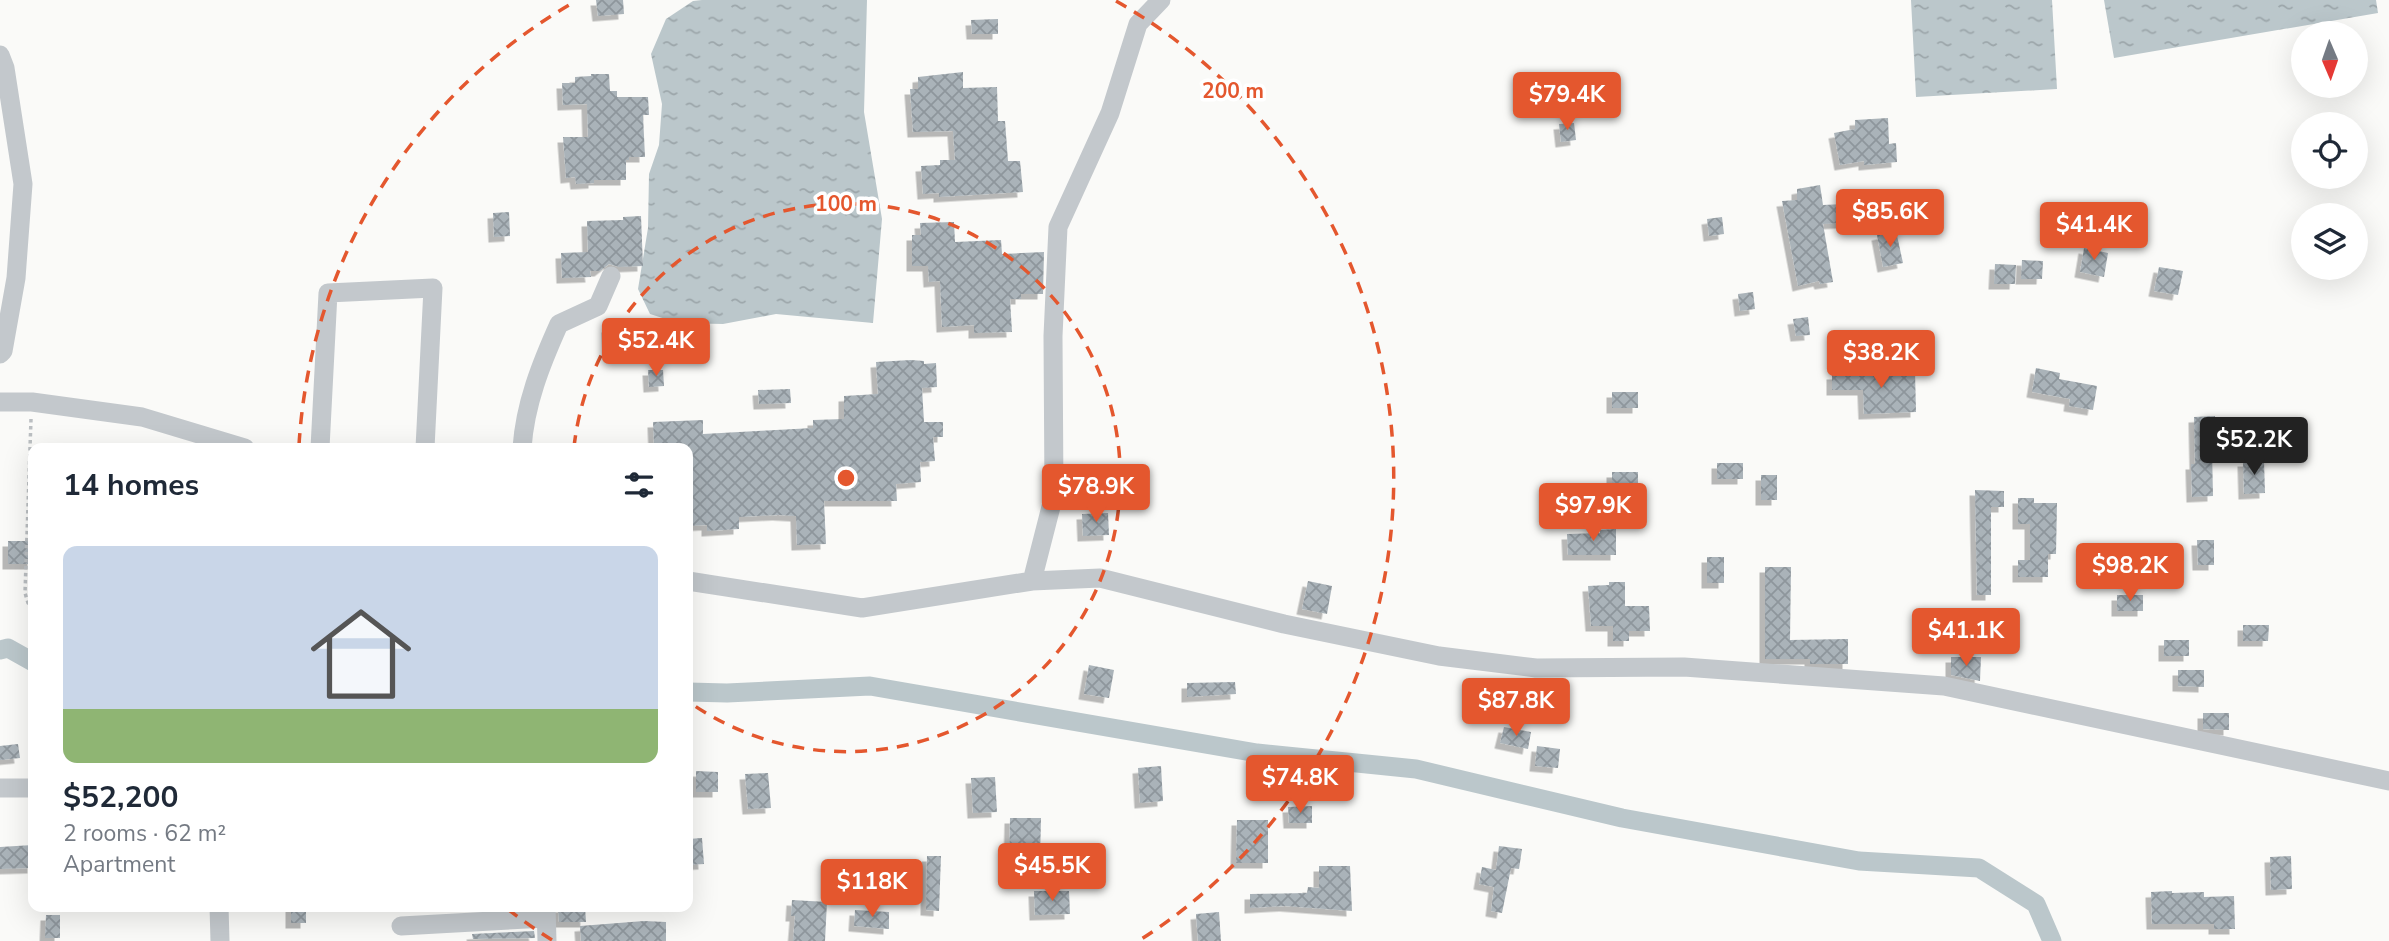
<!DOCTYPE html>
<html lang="en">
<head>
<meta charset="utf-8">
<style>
	:root { --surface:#fff; --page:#f2f2f3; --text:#1f2937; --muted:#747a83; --line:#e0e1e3; --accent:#e4572e }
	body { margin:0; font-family:"Nunito Sans",sans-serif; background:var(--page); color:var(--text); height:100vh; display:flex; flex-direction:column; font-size:26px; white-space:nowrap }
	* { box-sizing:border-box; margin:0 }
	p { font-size:23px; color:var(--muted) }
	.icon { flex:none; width:38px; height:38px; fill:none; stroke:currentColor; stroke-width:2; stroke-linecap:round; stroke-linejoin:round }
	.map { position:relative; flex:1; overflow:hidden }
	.panel { position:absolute; left:28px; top:443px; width:665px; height:469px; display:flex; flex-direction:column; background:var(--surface); border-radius:14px; box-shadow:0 7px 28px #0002 }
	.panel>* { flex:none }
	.needle { width:46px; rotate:178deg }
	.fabs { position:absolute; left:2291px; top:21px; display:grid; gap:14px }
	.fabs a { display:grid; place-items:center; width:77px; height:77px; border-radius:50%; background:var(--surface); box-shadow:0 7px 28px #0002; font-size:35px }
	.price { position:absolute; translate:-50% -60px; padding:0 16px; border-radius:7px; background:var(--accent); color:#fff; font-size:23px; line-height:46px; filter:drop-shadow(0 2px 4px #0008) }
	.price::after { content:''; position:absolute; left:50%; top:42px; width:21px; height:16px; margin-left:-10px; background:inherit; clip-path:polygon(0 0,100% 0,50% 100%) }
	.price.selected { background:#222; color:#fff }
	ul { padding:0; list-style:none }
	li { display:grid; align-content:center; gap:14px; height:371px; padding:0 35px }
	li+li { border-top:2px solid var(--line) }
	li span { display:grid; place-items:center; height:217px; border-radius:14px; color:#555 }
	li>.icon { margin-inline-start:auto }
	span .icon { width:126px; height:126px; fill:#fffc; stroke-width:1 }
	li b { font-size:30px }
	h2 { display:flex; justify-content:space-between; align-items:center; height:84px; padding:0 35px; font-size:30px }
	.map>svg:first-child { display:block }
	.water { fill:url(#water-ripples) }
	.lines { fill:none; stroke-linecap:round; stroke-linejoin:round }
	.canal { stroke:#bbc7cb; stroke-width:19 }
	.building { fill:url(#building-cross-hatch); filter:url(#shadow) }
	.path { stroke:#bbbfc2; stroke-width:3.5; stroke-dasharray:3.5 3.5; stroke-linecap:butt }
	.minor { stroke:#c3c8cc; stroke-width:19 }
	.ring { fill:none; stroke:#e4572e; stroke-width:3.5; stroke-dasharray:12 9 }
	.centre { fill:#e4572e; stroke:#fff; stroke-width:3.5 }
	.ring-label { font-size:21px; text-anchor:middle; font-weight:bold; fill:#e4572e; stroke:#fff; stroke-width:7; stroke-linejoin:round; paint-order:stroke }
</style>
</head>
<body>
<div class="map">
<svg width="2389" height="941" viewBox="0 0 2389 941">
	<defs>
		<pattern id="water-ripples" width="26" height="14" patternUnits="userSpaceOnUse" patternTransform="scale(1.75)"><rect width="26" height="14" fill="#bbc7cb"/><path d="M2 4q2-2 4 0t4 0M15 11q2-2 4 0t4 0" fill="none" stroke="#9ca6aa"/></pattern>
		<pattern id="building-cross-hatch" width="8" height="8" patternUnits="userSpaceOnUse" patternTransform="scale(1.75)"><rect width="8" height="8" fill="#aab3b9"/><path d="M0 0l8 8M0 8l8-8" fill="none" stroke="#8e969c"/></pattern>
		<filter id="shadow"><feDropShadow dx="-5.5" dy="5.5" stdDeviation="0" flood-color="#0004"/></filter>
	</defs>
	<rect width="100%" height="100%" fill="#fafaf8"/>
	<path class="water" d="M702,0H867L864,112L882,219L873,323L776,314L723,324L678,323L650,314L638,289L648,228L649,174L659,145L662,104L651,54L666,19L693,1Z
		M1911,0H2052L2057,89L1916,97Z
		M2104,0H2376L2378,13L2114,58Z"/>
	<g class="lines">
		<path class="canal" d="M0,650L8,648L33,662
			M688,692L727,693L870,686L1257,753L1416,769L1622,818L1859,861L1979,868L2036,904L2052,941"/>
	</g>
	<path class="building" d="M596,0H623L624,14L598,16Z
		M998,19V34H972L971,20Z
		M963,72V88L997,87L998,121H1005L1008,161H1020L1023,192L939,197V193L923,194L921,166L940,165V160H955L953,131L913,132L910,89H918V77Z
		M591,74H609L610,91H617V97H648L649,115H643L645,157H629V160H626V180H594V183L576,184L575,177L566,178L563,137H588L587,104L563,105L562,83H575V77L591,76Z
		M1888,118L1889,144L1896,143L1897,162L1864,165V161L1840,165L1834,133L1855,129V120Z
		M1574,123L1576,140L1561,142L1559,124Z
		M1820,185L1823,205L1864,203V222L1823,224L1833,282L1820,284L1819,281L1798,286L1782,201L1797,200V189Z
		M509,212L510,236L494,237L493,213Z
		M641,216L643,266L619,267L609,264L600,271H590L591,277L562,278L561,253L588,252L587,221L623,220V217Z
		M1722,217L1724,234L1709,236L1707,219Z
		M954,222L955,242L1001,240L1002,254L1044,252L1043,294H1021V299H1010L1012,332L974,333V325L942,327L940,281L929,282L928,266H912V235H921L920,223Z
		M1896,231L1903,263L1883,267L1877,235Z
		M2084,248L2108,253L2104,277L2080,272Z
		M2022,260L2043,261L2042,279H2021Z
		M1995,264L2016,265L2015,284H1994Z
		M2159,267L2183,271L2178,295L2154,291Z
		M1753,292L1755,309L1740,311L1738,294Z
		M1808,317L1810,335L1796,336L1793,319Z
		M621,326L622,343L608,344L607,327Z
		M653,337H667L668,354H653Z
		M911,360L924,361V364L936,363L937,387L922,388L924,422H943V437H933L935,461L920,462L921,482L896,484L897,501H824L826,544L797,545L796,516L778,515L739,517V529L707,531V525L688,526V507H693L692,471L688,472V448H678V444L654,445L653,422L703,420V434L813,428V420L844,419V396L878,394L876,362Z
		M2036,368L2060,373L2059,379L2097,386L2093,410L2069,406L2070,399L2032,392Z
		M648,370H663L664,386L649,387Z
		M1915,371L1916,412L1864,414L1863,390H1832V374Z
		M790,389L791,403L759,404L758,390Z
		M1612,392H1638V408H1612Z
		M2215,416L2216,449H2212L2213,496L2192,497L2191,464H2195L2194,417Z
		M2243,461H2264L2265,493L2244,494Z
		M1717,463H1743V479H1717Z
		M1612,472H1638V488H1612Z
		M1761,475H1777V500H1761Z
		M1975,490L2004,491V507H1991V595H1977Z
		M2018,498H2034V503H2057L2056,554H2048V577H2018V560H2030V524H2018Z
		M1108,513L1109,535L1083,536L1082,514Z
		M1616,529V555H1568L1567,534L1600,533V530Z
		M2197,540H2214V565H2198Z
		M8,541H33V564H8Z
		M1707,557H1724V583H1707Z
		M1765,567H1791L1790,640L1848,639V664H1810V659H1765Z
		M1308,581L1332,586L1327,614L1302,609Z
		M1609,582H1625V606H1649L1650,631H1629V641H1613V626H1591L1588,586L1609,585Z
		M2117,595H2143V611H2117Z
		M2243,625H2269L2268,641H2243Z
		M2164,640H2189V656H2164Z
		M1951,657H1981L1980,681L1951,675Z
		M1089,665L1114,670L1109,698L1084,694Z
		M2178,670H2204V687L2178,686Z
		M1235,682L1236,694L1187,697V683Z
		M2203,713H2229V730L2203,729Z
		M1504,727L1531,732L1528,749L1500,743Z
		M18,744L20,758L0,760V746Z
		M1537,746L1560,749L1558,768L1535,766Z
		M1161,766L1163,801L1140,803L1138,768Z
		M696,771L718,772V792H696Z
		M768,773L771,808L748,809L745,774Z
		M995,777L997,812L973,813L971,778Z
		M1312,806V823H1289L1288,807Z
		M1010,818H1041L1040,861L1009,860Z
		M1237,820H1268V863H1236Z
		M702,838L704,864L688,865V839Z
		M33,845V868L0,869V847Z
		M1499,846L1522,849L1519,869L1511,868L1502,913L1491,911L1494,887L1479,884L1482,867L1496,870Z
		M927,856H941L939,911L926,910Z
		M2291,856L2292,889L2271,890L2270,857Z
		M1319,866H1350L1352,911L1285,906L1250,908V894L1307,893L1308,887L1319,888Z
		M1034,891H1069L1070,914L1035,915Z
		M2172,891V893L2204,892V897L2234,896L2235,929H2214V924H2152L2151,892Z
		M792,900L827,902L825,941H793L795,916H791Z
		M291,906H306V923H291Z
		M585,906L586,922H559L558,907Z
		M855,910L889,912V929L854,926Z
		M1219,912L1221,941H1198L1196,914Z
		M46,915H60V938H45Z
		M644,921L666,922V941H581L580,926Z
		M534,931L535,938L473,939L472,934Z"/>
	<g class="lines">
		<path class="path" d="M31,419L25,593L28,603L33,604"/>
		<path class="minor" d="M0,55L5,68L23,184L16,278L3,351L0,354
			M0,402H32L142,417L245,448
			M320,448L328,293L433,288L425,448
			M522,448C525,404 541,364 559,324L598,306L611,276
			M688,581L862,608L1032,581L1100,578L1284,624L1439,656L1536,668L1684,667L1944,686L2389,781
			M1032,581L1054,495L1053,336L1058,227L1110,113L1138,24L1161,0
			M0,788H33
			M219,906L220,941
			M546,907L547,941
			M401,926L546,918"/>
	</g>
	<g class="ring">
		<path d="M574 447A274 274 0 1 1 689 702"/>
		<path d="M552 940A548 548 0 0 1 505 907M299 445A548 548 0 0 1 576 1M1116 1A548 548 0 0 1 1140 940"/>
	</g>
	<circle cx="846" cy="478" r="10" class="centre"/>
	<g class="ring-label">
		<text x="1233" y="98">200 m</text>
		<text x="846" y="211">100 m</text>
	</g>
</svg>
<div class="fabs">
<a><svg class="needle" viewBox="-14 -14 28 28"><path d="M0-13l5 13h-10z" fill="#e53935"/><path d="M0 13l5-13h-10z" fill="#747a83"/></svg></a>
<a><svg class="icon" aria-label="locate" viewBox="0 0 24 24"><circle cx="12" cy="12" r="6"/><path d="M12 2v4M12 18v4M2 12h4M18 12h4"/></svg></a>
<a><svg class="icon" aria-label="layers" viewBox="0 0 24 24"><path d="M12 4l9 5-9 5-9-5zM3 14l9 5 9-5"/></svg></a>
</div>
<b class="price" style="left:1567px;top:132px">$79.4K</b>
<b class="price" style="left:1890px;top:249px">$85.6K</b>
<b class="price" style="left:2094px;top:262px">$41.4K</b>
<b class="price" style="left:656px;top:378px">$52.4K</b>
<b class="price" style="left:1881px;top:390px">$38.2K</b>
<b class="price selected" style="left:2254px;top:477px">$52.2K</b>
<b class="price" style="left:1096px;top:524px">$78.9K</b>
<b class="price" style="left:1593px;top:543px">$97.9K</b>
<b class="price" style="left:2130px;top:603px">$98.2K</b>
<b class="price" style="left:1966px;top:668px">$41.1K</b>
<b class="price" style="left:1516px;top:738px">$87.8K</b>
<b class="price" style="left:1300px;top:815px">$74.8K</b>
<b class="price" style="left:1052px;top:903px">$45.5K</b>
<b class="price" style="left:872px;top:919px">$118K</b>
<section class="panel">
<h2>14 homes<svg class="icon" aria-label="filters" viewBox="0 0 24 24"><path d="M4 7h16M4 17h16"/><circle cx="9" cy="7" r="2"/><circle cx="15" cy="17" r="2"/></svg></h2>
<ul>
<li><span style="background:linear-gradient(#c9d6e8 75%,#8fb573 0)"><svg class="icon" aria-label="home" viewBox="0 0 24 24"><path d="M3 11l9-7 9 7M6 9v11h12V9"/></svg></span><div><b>$52,200</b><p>2 rooms · 62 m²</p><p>Apartment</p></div></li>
</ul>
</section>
</div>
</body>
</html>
